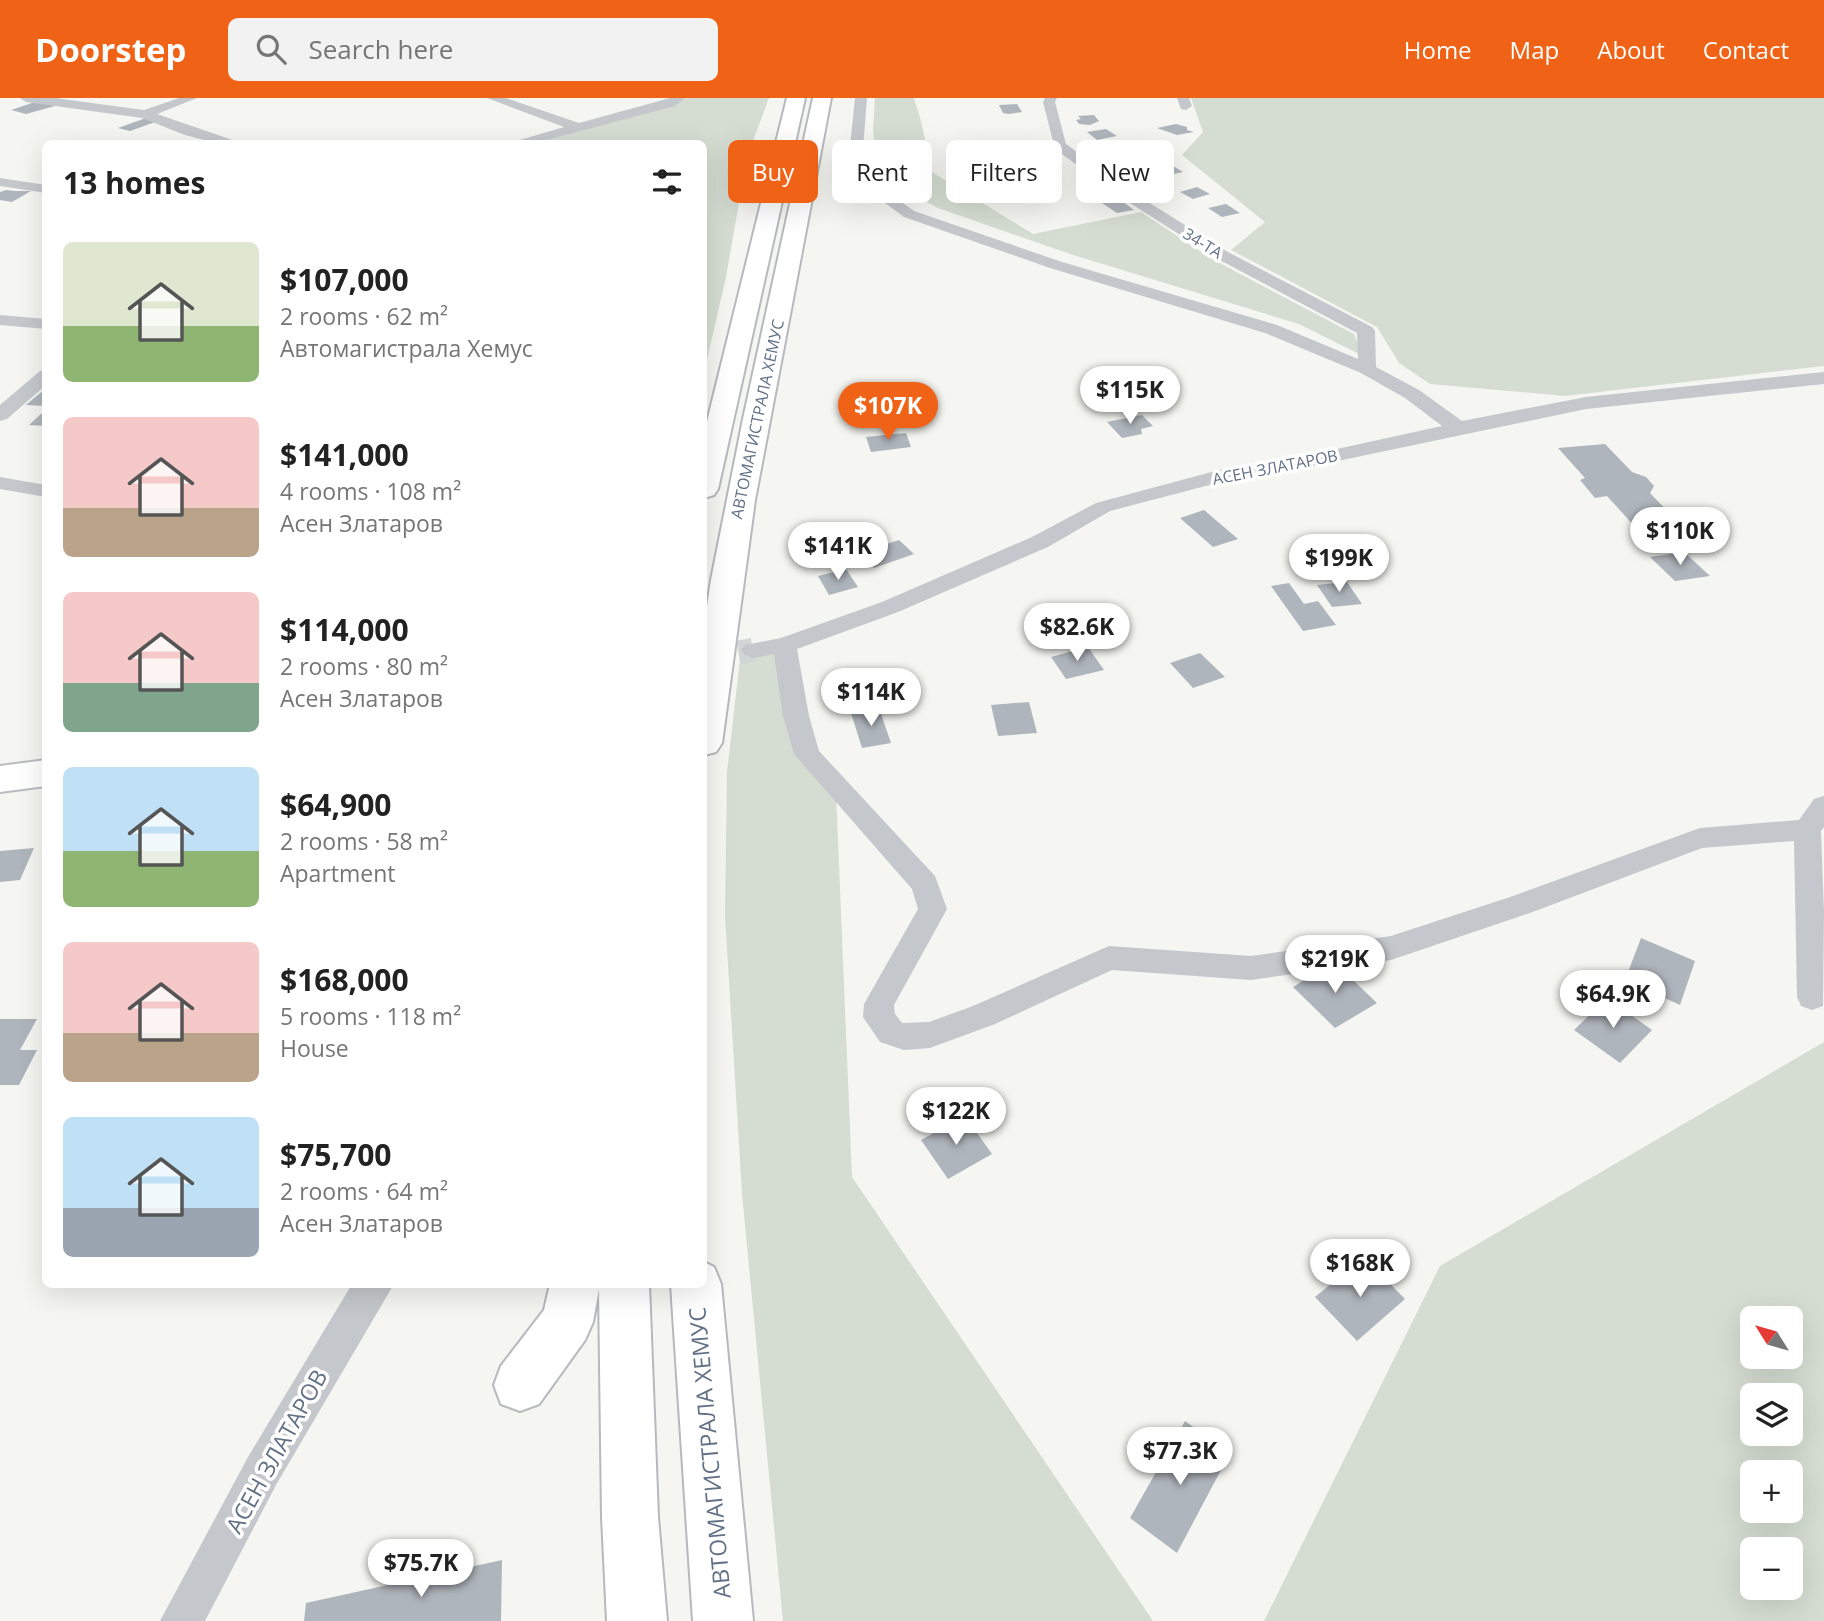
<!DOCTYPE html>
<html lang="en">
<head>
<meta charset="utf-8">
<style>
	:root { --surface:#fff; --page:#f2f2f2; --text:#222; --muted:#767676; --accent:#f06216 }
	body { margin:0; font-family:"Open Sans",sans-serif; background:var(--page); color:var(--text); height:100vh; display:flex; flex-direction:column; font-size:26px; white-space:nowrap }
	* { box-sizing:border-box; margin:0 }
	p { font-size:23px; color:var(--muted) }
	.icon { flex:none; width:38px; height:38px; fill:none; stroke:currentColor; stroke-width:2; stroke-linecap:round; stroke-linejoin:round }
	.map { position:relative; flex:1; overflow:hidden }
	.side { position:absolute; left:42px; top:42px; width:665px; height:1148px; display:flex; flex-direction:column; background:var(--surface); border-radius:10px; box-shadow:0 7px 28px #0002 }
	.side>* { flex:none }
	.top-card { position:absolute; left:728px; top:42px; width:665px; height:63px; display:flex; gap:14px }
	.needle { width:46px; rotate:307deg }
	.fabs { position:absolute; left:1740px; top:1208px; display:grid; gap:14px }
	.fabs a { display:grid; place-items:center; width:63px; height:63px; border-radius:10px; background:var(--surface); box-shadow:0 7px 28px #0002; font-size:35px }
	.price { position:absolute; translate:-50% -60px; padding:0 16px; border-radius:24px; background:#fff; color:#222; font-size:23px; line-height:46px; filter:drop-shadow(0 2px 4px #0008) }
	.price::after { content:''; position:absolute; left:50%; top:42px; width:21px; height:16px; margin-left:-10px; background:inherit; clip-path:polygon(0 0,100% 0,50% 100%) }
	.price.active { background:var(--accent); color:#fff }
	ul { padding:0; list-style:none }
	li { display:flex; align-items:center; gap:21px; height:175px; padding:0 21px }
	li span { display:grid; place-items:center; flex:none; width:196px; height:140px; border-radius:10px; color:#555 }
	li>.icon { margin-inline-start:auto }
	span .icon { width:84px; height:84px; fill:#fffc; stroke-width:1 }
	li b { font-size:30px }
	h2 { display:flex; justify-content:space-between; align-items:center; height:84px; padding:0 21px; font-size:30px }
	.pill { padding:0 24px; border-radius:10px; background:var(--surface); box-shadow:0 7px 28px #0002; font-size:24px; line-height:63px }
	.pill.active { background:var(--accent); color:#fff }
	header { display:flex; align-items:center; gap:42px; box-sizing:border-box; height:98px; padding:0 35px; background:var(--accent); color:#fff }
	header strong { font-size:33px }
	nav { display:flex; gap:38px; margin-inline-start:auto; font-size:24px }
	.search { width:490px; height:63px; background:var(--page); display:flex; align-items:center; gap:18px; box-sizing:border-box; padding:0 24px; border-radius:10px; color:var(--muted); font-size:26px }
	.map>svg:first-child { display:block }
	.green { fill:#d5ddd2; fill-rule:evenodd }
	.building { fill:#afb5bc }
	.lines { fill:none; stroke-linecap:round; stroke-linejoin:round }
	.street-tunnel { stroke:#d0d5d6; stroke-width:24; stroke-dasharray:24 11; stroke-linecap:butt }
	.secondary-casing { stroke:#b9bcc2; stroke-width:4 }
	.highway-casing { stroke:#b6b9bd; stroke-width:4 }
	.street { fill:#c4c7cb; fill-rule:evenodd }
	.secondary { fill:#fff; fill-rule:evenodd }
	.highway { fill:#fff; fill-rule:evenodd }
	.labels { text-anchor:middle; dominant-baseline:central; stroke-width:7; stroke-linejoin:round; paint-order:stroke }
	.far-street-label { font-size:16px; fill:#627185; stroke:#fff }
	.near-street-label { font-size:23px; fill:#627185; stroke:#fff }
</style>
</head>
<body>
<header>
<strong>Doorstep</strong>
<div class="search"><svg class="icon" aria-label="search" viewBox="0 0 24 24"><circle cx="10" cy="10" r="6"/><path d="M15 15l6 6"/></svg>Search here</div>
<nav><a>Home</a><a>Map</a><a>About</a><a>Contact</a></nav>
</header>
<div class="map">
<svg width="1824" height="1523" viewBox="0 0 1824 1523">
	<rect width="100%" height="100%" fill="#f5f6f1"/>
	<path class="green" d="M678,0H769L747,59L726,179L704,275V46H525Z
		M875,0H914L921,23L932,74L1033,136L1141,114L1212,161L1354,236L1363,258L1299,226L1070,156L938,110L879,78L873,33Z
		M1191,0H1824V268L1565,298L1430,286L1399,265L1377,229L1231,152L1265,124L1182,57L1203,34Z
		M780,551L790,624L836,693L852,1079L1153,1523H783L742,1096L725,818L727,674L740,561Z
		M1824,944V1523H1264L1440,1168ZM1752,1220H1790V1258H1752ZM1752,1297H1790V1335H1752ZM1752,1374H1790V1412H1752ZM1752,1451H1790V1489H1752Z"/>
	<path class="building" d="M38,3L55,8L26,16L11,12Z
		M1017,6L1022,14L1009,16L1003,15L999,7Z
		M1094,17L1099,23L1090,27L1079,26L1076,22L1081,21L1078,18Z
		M146,20L158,23L130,33L118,30Z
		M1176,26L1187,29V32L1194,34L1177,37L1157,30Z
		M1106,31L1117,38L1097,42L1087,34Z
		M1136,45L1150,53L1132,57L1119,49Z
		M1160,60L1183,74L1165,78L1141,64Z
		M1197,89L1210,96L1193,101L1180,94Z
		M6,92L15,93H31L12,104L0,102V94Z
		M1119,101L1134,112L1117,115L1102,105Z
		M1226,106L1240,115L1222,119L1208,110Z
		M46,290V308L26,307Z
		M42,315H46V328L29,327Z
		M1142,317L1153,328L1141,331L1142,336L1122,340L1107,324Z
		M906,335L911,349L871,354L866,339Z
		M1605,346L1632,374L1646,379L1654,388L1650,395L1681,427L1637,431L1607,398L1595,400L1580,382L1585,380L1558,350Z
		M1204,412L1238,441L1213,449L1180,420Z
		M899,442L914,456L874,470L860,455Z
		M1684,454L1710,478L1675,483L1650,459Z
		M846,471L858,489L829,497L818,478Z
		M1347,484L1362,506L1332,509L1317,487Z
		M1289,485L1304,506L1318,503L1336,527L1303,533L1271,488Z
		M1088,549L1104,572L1066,581L1051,559Z
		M1200,555L1225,579L1193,590L1170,565Z
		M1029,604L1037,635L998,638L991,607Z
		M879,610L891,645L862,650L851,615Z
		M34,750L20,782L0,784V753Z
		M1641,840L1695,863L1680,907L1625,882Z
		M1334,864L1377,905L1335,930L1293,889Z
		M1607,900L1652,932L1620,965L1574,932Z
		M0,921H37L20,952H37L19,987H0Z
		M965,1018L992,1056L948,1081L921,1042Z
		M1364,1159L1405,1201L1357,1243L1315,1199Z
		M1185,1323L1230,1355L1177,1455L1130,1420Z
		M502,1462L501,1523H304L306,1505Z"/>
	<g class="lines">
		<path class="street-tunnel" d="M704,561L753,552"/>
		<defs>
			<path id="secondary" d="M46,662V688L0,694V668Z"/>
			<path id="highway" d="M787,0H805L718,391L714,397L704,400V336Z
				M813,0H831L755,402L722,645L716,654L704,657V528L711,482L743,321Z
				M704,1164L714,1169L721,1186L753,1523H693L671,1186H704Z
				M550,1186H649L658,1419L667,1523H607L602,1419L599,1191L593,1224L585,1242L539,1306L520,1313L501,1306L494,1287L501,1268L544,1212Z"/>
		</defs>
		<use href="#secondary" class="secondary-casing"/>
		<use href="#highway" class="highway-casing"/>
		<path class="street" d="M20,0H55L144,12L179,0H197L157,16L244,46H219L185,37L142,20L26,4Z
			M487,0H506L579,25L670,0H685L675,8L531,46H506L564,29Z
			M855,0H867L861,75L914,113L1062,164L1277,227L1358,261L1357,235L1216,160L1119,98L1055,51L1043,4L1045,0H1057L1055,4L1066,46L1129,92L1228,154L1372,229L1375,233L1376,269L1419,292L1462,323L1586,299L1824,274V286L1586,311L1328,365L1221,384L1110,413L1048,449L898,514L797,551L809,618L819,653L935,778L947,811L894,907L895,916L902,925L929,924L973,908L1109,848L1251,858L1391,838L1510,799L1700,730L1799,722L1814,701L1824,698V729L1821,733L1824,815L1823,908L1812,912L1801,908L1797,899L1794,743L1702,750L1530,815L1391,862L1251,882L1112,872L995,926L930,950L904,952L880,944L863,919L864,906L918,811L912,791L794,656L783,618L774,556L753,560L745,557L741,552L745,547L781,540L882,504L1032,439L1096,405L1219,372L1328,353L1442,328L1405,300L1361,275L1265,235L1050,170L904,119L847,77Z
			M1177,0H1189L1192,8L1186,12L1181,11Z
			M0,80L46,87V95L0,88Z
			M0,217L46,221V231L0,227Z
			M46,272V287L7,321L0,323V307L40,273Z
			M0,379L46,387V399L0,391Z
			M352,1186H394L276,1387L205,1523H160L248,1359Z"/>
		<use href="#secondary" class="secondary"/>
		<use href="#highway" class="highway"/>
	</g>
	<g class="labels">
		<g class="far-street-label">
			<text transform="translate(1203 145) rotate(32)">34-ТА</text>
			<text transform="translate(757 321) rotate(-78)">АВТОМАГИСТРАЛА ХЕМУС</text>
			<text transform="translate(1275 369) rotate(-11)">АСЕН ЗЛАТАРОВ</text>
		</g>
		<g class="near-street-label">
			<text transform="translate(276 1353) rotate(-61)">АСЕН ЗЛАТАРОВ</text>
			<text transform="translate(709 1355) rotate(-95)">АВТОМАГИСТРАЛА ХЕМУС</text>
		</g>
	</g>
</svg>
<div class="fabs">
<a><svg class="needle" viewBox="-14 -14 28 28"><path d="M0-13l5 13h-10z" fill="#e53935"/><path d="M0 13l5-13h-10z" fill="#767676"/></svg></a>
<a><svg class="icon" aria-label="layers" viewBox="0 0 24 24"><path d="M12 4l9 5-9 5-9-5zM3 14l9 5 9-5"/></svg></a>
<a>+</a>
<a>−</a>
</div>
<b class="price" style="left:1130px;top:328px">$115K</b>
<b class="price active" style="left:888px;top:344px">$107K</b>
<b class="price" style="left:1680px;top:469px">$110K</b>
<b class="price" style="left:838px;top:484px">$141K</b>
<b class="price" style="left:1339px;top:496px">$199K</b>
<b class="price" style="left:1077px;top:565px">$82.6K</b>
<b class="price" style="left:871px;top:630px">$114K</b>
<b class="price" style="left:1335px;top:897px">$219K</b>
<b class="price" style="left:1613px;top:932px">$64.9K</b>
<b class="price" style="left:956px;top:1049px">$122K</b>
<b class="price" style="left:1360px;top:1201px">$168K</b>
<b class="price" style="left:1180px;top:1389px">$77.3K</b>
<b class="price" style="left:421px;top:1501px">$75.7K</b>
<div class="top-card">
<a class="pill active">Buy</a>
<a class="pill">Rent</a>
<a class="pill">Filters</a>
<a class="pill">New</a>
</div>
<section class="side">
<h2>13 homes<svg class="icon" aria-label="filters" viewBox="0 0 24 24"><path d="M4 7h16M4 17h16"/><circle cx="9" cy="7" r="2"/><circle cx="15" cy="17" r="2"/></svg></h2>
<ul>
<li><span style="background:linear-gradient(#dfe7d0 60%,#8fb573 0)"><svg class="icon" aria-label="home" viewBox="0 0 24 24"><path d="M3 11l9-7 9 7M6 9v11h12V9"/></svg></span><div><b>$107,000</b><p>2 rooms · 62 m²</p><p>Автомагистрала Хемус</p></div></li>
<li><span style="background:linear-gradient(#f6c9c9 65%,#b9a48a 0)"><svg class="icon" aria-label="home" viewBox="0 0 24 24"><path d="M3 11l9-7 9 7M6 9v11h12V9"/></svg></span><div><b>$141,000</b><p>4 rooms · 108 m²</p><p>Асен Златаров</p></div></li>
<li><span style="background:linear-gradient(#f6c9c9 65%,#7fa58c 0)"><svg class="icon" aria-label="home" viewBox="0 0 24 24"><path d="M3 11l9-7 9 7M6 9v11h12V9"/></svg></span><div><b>$114,000</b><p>2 rooms · 80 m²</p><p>Асен Златаров</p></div></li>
<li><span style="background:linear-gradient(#bfe0f5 60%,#8fb573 0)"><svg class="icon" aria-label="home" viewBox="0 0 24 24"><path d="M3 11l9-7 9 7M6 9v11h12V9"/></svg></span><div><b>$64,900</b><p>2 rooms · 58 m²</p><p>Apartment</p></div></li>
<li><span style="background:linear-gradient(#f6c9c9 65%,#b9a48a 0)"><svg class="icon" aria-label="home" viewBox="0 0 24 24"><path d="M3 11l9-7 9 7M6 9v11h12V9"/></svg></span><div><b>$168,000</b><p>5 rooms · 118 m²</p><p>House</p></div></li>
<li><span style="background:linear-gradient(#bfe0f5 65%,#9aa5b1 0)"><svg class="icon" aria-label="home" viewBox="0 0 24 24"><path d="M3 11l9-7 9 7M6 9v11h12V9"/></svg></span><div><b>$75,700</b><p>2 rooms · 64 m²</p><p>Асен Златаров</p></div></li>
</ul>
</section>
</div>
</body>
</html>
